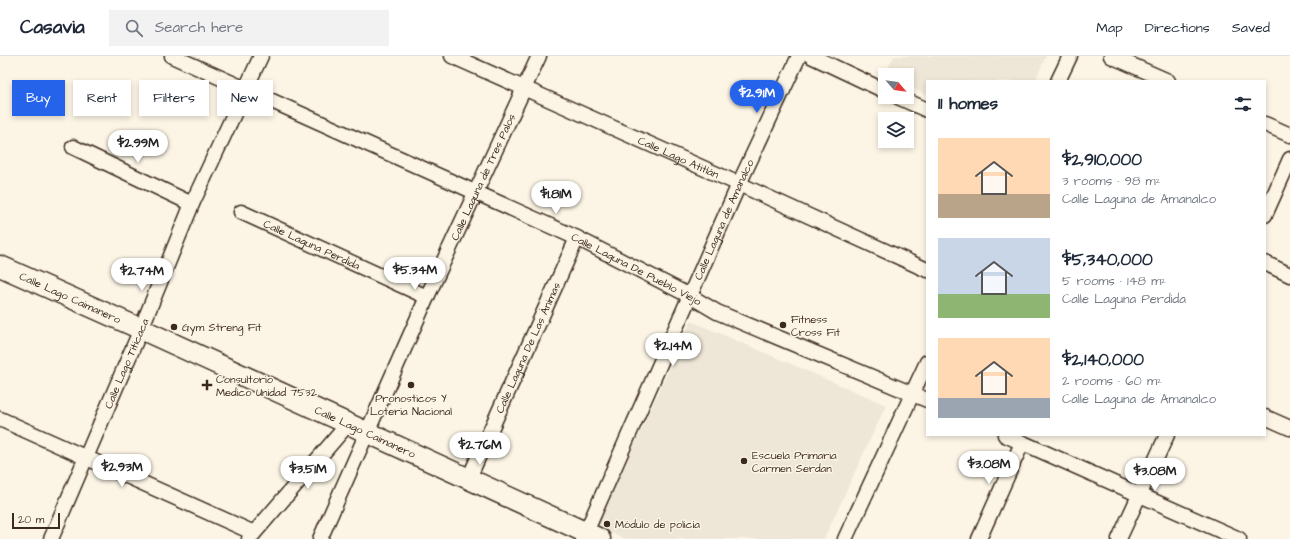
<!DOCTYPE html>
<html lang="en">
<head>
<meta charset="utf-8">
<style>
	:root { --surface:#fff; --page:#f2f2f3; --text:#1f2937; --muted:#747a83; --line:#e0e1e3; --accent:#2563eb }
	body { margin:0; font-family:"Architects Daughter",sans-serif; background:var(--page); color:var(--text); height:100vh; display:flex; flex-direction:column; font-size:15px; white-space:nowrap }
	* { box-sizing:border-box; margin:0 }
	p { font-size:13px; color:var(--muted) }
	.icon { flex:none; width:22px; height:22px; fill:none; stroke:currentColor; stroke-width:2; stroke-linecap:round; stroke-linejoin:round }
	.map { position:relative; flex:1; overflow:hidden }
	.panel { position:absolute; left:926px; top:24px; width:340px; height:356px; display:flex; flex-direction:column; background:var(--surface); border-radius:0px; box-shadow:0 2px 6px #0003 }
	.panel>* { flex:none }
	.top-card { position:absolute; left:12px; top:24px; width:380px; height:36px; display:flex; gap:8px }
	.needle { width:26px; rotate:118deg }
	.fabs { position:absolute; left:878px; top:12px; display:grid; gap:8px }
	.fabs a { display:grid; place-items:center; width:36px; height:36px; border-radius:0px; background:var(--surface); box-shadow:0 2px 6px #0003; font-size:20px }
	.scale { position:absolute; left:12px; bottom:10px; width:48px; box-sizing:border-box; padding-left:4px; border:2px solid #3b2a1e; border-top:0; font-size:11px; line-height:14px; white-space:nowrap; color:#3b2a1e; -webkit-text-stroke:3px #fcf5e5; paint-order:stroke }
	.price { position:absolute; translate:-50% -34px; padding:0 9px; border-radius:14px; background:#fff; color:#222; font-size:13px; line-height:26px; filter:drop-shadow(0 1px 2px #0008) }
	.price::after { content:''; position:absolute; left:50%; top:24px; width:12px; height:9px; margin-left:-6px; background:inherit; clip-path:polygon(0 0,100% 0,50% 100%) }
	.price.on { background:var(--accent); color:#fff }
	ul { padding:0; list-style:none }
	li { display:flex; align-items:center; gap:12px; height:100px; padding:0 12px }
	li span { display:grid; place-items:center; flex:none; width:112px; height:80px; border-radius:0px; color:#555 }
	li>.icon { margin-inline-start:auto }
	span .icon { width:48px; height:48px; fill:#fffc; stroke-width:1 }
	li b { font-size:17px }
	h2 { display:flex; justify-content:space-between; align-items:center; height:48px; padding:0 12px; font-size:17px }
	.chip { padding:0 14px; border-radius:0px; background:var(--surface); box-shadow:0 2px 6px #0003; font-size:14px; line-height:36px }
	.chip.on { background:var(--accent); color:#fff }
	header { display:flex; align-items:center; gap:24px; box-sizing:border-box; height:56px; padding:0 20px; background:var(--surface); border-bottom:1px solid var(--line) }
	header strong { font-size:19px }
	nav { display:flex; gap:22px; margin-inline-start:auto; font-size:14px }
	.search { width:280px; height:36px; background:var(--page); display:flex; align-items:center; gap:10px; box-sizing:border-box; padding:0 14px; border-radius:0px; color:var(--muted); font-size:15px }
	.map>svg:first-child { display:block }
	.built { fill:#eee6d6 }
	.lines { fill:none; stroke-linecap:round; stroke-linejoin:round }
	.street-casing { stroke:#3b2a1e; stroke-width:17 }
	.secondary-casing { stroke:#3b2a1e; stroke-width:23 }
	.street { stroke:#fcf5e5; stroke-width:14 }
	.secondary { stroke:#fcf5e5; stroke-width:20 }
	.poi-dot { fill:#3b2a1e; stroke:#fcf5e5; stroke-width:1.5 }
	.labels { text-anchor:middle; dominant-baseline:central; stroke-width:3; stroke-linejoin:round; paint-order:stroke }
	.street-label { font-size:11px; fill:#3b2a1e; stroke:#fcf5e5 }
	.poi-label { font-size:11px; fill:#3b2a1e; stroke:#fcf5e5; text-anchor:start }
</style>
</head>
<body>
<header>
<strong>Casavia</strong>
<div class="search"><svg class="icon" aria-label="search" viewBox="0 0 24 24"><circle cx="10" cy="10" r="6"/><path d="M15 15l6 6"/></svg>Search here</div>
<nav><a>Map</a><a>Directions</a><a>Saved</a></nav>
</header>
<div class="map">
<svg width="1290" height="483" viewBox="0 0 1290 483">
	<rect width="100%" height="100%" fill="#fcf5e5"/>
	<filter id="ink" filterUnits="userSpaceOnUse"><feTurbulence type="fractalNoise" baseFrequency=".025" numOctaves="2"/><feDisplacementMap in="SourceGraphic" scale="8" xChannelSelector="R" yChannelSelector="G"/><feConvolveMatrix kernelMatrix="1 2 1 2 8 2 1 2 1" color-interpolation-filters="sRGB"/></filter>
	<g filter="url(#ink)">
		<path class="built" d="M894,0H1046L1035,25H927V39L907,30V19L884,20Z
			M691,265L886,349L824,483H626L597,471Z"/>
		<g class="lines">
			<defs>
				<g id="street">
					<path id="s1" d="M172,0L577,182L690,240L717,256L927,344"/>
					<path id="s2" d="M452,0L739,128L927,214"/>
					<path d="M811,0L885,35"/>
					<path d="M1111,0L1168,25"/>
					<path d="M1058,25L1070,0"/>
					<path d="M898,41L927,54"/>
					<path d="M1265,68L1290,79"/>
					<path d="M73,91L192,148"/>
					<path id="s3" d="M241,156L427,241"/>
					<path d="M1265,159L1290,103"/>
					<path d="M1265,207L1290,219"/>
					<path d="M1265,361L1290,372"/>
					<path d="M0,363L254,477"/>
					<path d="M1005,379L1239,483"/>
					<path id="s4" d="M469,422L577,182"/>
					<path id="s5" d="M51,483L141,273L192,148L261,0"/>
					<path d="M249,483L348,368"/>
					<path id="s6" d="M320,483L427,241L539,0"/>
					<path id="s7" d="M583,483L739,128L799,0"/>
					<path d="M845,483L927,306"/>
					<path d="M979,483L1022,387"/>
					<path d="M1119,483L1167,379"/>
				</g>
				<g id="secondary">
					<path id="s8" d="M0,210L141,273L600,483"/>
				</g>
			</defs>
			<use href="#street" class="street-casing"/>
			<use href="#secondary" class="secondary-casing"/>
			<use href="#street" class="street"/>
			<use href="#secondary" class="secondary"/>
		</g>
	</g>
	<g class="poi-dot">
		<circle cx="783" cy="269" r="4"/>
		<circle cx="174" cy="271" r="4"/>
		<path d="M205 323h4v4h4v4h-4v4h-4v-4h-4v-4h4z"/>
		<circle cx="411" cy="329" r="4"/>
		<circle cx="744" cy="405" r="4"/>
		<circle cx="607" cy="468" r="4"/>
	</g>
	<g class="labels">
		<g class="street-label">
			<text stroke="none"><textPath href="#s2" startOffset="248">Calle Lago Atitlán</textPath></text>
			<text stroke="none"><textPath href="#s6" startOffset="397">Calle Laguna de Tres Palos</textPath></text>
			<text stroke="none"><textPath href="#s7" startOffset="349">Calle Laguna de Amanalco</textPath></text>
			<text stroke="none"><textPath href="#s3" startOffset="78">Calle Laguna Perdida</textPath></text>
			<text stroke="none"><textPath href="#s1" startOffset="511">Calle Laguna De Pueblo Viejo</textPath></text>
			<text stroke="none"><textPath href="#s8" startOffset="77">Calle Lago Caimanero</textPath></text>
			<text stroke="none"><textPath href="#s4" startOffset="143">Calle Laguna De Las Ánimas</textPath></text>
			<text stroke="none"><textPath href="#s5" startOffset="191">Calle Lago Titicaca</textPath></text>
			<text stroke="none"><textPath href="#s8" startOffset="401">Calle Lago Caimanero</textPath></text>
		</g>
		<g class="poi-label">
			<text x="791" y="263">Fitness<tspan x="791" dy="13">Cross Fit</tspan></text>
			<text x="182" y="271">Gym Streng Fit</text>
			<text x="216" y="323">Consultorio<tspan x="216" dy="13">Medico Unidad 7532</tspan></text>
			<text x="411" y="342" text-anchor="middle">Pronosticos Y<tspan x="411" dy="13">Loteria Nacional</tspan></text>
			<text x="752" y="399">Escuela Primaria<tspan x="752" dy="13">Carmen Serdan</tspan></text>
			<text x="615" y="468">Módulo de policía</text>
		</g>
	</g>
</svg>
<div class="fabs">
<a><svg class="needle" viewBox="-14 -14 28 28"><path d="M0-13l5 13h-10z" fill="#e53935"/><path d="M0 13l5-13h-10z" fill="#747a83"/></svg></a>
<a><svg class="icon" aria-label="layers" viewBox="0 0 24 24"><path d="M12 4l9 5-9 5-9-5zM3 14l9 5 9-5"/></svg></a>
</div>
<div class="scale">20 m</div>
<b class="price on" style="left:757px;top:58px">$2.91M</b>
<b class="price" style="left:138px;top:108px">$2.99M</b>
<b class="price" style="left:556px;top:159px">$1.81M</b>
<b class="price" style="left:415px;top:235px">$5.34M</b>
<b class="price" style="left:142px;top:236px">$2.74M</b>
<b class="price" style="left:673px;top:311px">$2.14M</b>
<b class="price" style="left:480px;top:410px">$2.76M</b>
<b class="price" style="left:989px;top:429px">$3.08M</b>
<b class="price" style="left:122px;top:432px">$2.93M</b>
<b class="price" style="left:308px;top:434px">$3.51M</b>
<b class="price" style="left:1155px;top:436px">$3.08M</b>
<div class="top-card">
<a class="chip on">Buy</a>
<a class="chip">Rent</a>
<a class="chip">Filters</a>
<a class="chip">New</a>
</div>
<section class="panel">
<h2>11 homes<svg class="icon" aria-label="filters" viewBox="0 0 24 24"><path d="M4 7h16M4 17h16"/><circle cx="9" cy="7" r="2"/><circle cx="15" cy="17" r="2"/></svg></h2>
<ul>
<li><span style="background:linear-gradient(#ffd9b3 70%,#b9a48a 0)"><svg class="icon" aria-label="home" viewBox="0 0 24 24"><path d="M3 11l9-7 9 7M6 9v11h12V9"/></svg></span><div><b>$2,910,000</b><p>3 rooms · 98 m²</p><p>Calle Laguna de Amanalco</p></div></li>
<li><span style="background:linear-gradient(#c9d6e8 70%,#8fb573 0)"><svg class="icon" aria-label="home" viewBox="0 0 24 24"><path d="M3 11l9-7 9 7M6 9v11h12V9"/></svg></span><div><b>$5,340,000</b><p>5 rooms · 148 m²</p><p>Calle Laguna Perdida</p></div></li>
<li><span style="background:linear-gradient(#ffd9b3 75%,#9aa5b1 0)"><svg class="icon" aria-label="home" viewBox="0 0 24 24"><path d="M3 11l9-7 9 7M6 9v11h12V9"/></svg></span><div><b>$2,140,000</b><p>2 rooms · 60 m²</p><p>Calle Laguna de Amanalco</p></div></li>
</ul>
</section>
</div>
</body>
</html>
